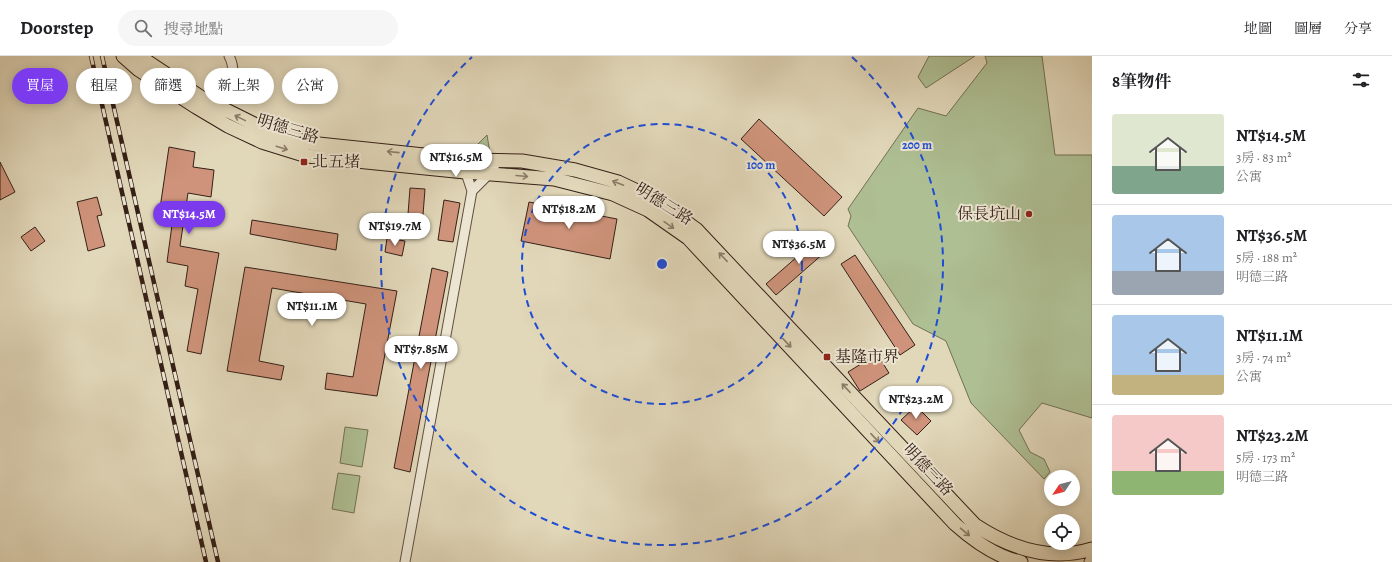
<!DOCTYPE html>
<html lang="zh-TW">
<head>
<meta charset="utf-8">
<style>
	:root { --surface:#fff; --page:#f6f6f6; --text:#202124; --muted:#757577; --line:#e0e0e0; --accent:#7c3aed }
	body { margin:0; font-family:Alegreya,"Noto Serif TC",serif; background:var(--page); color:var(--text); height:100vh; display:flex; flex-direction:column; font-size:15px; white-space:nowrap }
	* { box-sizing:border-box; margin:0 }
	p { font-size:13px; color:var(--muted) }
	.icon { flex:none; width:22px; height:22px; fill:none; stroke:currentColor; stroke-width:2; stroke-linecap:round; stroke-linejoin:round }
	.map { position:relative; flex:1; overflow:hidden }
	.side { display:flex; flex-direction:column; background:var(--surface); width:300px }
	.side>* { flex:none }
	.banner { position:absolute; left:12px; top:12px; width:380px; height:36px; display:flex; gap:8px }
	.needle { width:26px; rotate:235deg }
	.controls { position:absolute; left:1044px; top:414px; display:grid; gap:8px }
	.controls a { display:grid; place-items:center; width:36px; height:36px; border-radius:50%; background:var(--surface); box-shadow:0 2px 10px #0003; font-size:20px }
	.price { position:absolute; translate:-50% -34px; padding:0 9px; border-radius:14px; background:#fff; color:#222; font-size:13px; line-height:26px; filter:drop-shadow(0 1px 2px #0008) }
	.price::after { content:''; position:absolute; left:50%; top:24px; width:12px; height:9px; margin-left:-6px; background:inherit; clip-path:polygon(0 0,100% 0,50% 100%) }
	.price.current { background:var(--accent); color:#fff }
	ul { padding:0; list-style:none }
	li { display:flex; align-items:center; gap:12px; height:100px; padding:0 20px }
	li+li { border-top:1px solid var(--line) }
	li span { display:grid; place-items:center; flex:none; width:112px; height:80px; border-radius:4px; color:#555 }
	li>.icon { margin-inline-start:auto }
	span .icon { width:48px; height:48px; fill:#fffc; stroke-width:1 }
	li b { font-size:17px }
	h2 { display:flex; justify-content:space-between; align-items:center; height:48px; padding:0 20px; font-size:17px }
	.chip { padding:0 14px; border-radius:18px; background:var(--surface); box-shadow:0 2px 10px #0003; font-size:14px; line-height:36px }
	.chip.current { background:var(--accent); color:#fff }
	header { display:flex; align-items:center; gap:24px; box-sizing:border-box; height:56px; padding:0 20px; background:var(--surface); border-bottom:1px solid var(--line) }
	header strong { font-size:19px }
	nav { display:flex; gap:22px; margin-inline-start:auto; font-size:14px }
	.search { width:280px; height:36px; background:var(--page); display:flex; align-items:center; gap:10px; box-sizing:border-box; padding:0 14px; border-radius:22px; color:var(--muted); font-size:15px }
	main { display:flex; flex:1; min-height:0 }
	.map>svg:first-child { display:block }
	.green { fill:#aebf93; stroke:#727055 }
	.building { fill:#ce937a; stroke:#352017 }
	.lines { fill:none; stroke-linecap:round; stroke-linejoin:round }
	.minor-casing { stroke:#604e40; stroke-width:11 }
	.primary-casing { stroke:#352017; stroke-width:15 }
	.minor { stroke:#ece5d2; stroke-width:9 }
	.primary { stroke:#e1d7b9; stroke-width:13 }
	.rail-casing { stroke:#352017; stroke-width:4.5 }
	.rail { stroke:#ece5d2; stroke-width:3; stroke-dasharray:9; stroke-linecap:butt }
	.oneway { stroke:#8b7c68 }
	.ring { fill:none; stroke:#1d4ed8; stroke-width:2; stroke-dasharray:7 5 }
	.poi-dot { fill:#8f2418; stroke:#ece5d2; stroke-width:1.5 }
	.labels { text-anchor:middle; dominant-baseline:central; stroke-width:4; stroke-linejoin:round; paint-order:stroke }
	.street-label { font-size:16px; fill:#352017; stroke:#ece5d2 }
	.poi-label { font-size:16px; fill:#352017; stroke:#ece5d2; text-anchor:start }
	.centre { fill:#1d4ed8; stroke:#ece5d2; stroke-width:2 }
	.ring-label { font-size:12px; text-anchor:middle; font-weight:bold; fill:#1d4ed8; stroke:#ece5d2; stroke-width:4; stroke-linejoin:round; paint-order:stroke }
</style>
</head>
<body>
<header>
<strong>Doorstep</strong>
<div class="search"><svg class="icon" aria-label="search" viewBox="0 0 24 24"><circle cx="10" cy="10" r="6"/><path d="M15 15l6 6"/></svg>搜尋地點</div>
<nav><a>地圖</a><a>圖層</a><a>分享</a></nav>
</header>
<main>
<div class="map">
<svg width="1092" height="506" viewBox="0 0 1092 506">
	<rect width="100%" height="100%" fill="#e1d7b9"/>
	<filter id="stains"><feTurbulence type="fractalNoise" baseFrequency=".005" numOctaves="4"/><feColorMatrix values="0 0 0 0 .2 0 0 0 0 .09 0 0 0 0 .02 0 0 0 .5 -.17"/></filter>
	<radialGradient id="worn" r=".72"><stop offset=".6" stop-color="#630" stop-opacity="0"/><stop offset="1" stop-color="#630" stop-opacity=".3"/></radialGradient>
	<path class="green" d="M929,0H975L926,32L918,21Z
		M985,0H1042L1055,99H1092V362L1042,347L1019,374L1030,396L1044,403L1050,416L1044,423L971,347L946,285L913,268L848,170L851,160L848,153L918,52L946,60L987,7Z
		M487,79L490,97L470,96Z
		M345,371L368,374L362,411L340,407Z
		M338,417L360,420L354,457L332,453Z"/>
	<path class="building" d="M759,63L842,141L824,160L741,83Z
		M169,91L195,96L193,111L214,114L211,141L188,137L180,190L219,197L201,298L187,295L198,233L185,230L188,210L167,206L172,169L158,166Z
		M0,106L15,136L0,144Z
		M410,132L425,133L422,172L407,171Z
		M97,141L102,159L97,160L105,190L88,195L77,146Z
		M444,144L460,147L453,186L438,184Z
		M529,146L617,163L610,203L521,185Z
		M252,164L338,178L336,194L250,178Z
		M35,171L45,185L31,195L21,181Z
		M822,179L832,190L776,239L766,228Z
		M387,182L405,185L402,200L385,196Z
		M855,199L915,289L900,299L841,208Z
		M245,211L397,235L377,340L325,333L327,317L353,321L366,248L272,232L259,305L284,310L281,324L227,315Z
		M432,212L448,216L410,416L394,412Z
		M877,298L889,317L860,335L848,316Z
		M916,350L931,365L917,379L901,364Z"/>
	<g class="lines">
		<defs>
			<path id="minor" d="M218,56C228,40 239,18 229,0
				M472,135L490,117L498,104
				M405,506L472,135L464,111"/>
			<path id="primary" d="M123,0L139,14L196,51L228,70L262,86L307,100L465,116L554,123L613,138L648,154L688,182L955,468C974,485 996,501 1021,506
				M139,0L202,42L266,74L309,87L472,104L522,105L575,114L618,126L654,143L696,173L975,469C1010,492 1050,506 1092,493
				M1091,506L1092,505"/>
		</defs>
		<use href="#minor" class="minor-casing"/>
		<use href="#primary" class="primary-casing"/>
		<use href="#minor" class="minor"/>
		<use href="#primary" class="primary"/>
		<defs>
			<path id="rail" d="M91,0L206,506
				M102,0L218,506"/>
		</defs>
		<use href="#rail" class="rail-casing"/>
		<use href="#rail" class="rail"/>
	</g>
	<defs><path id="oneway-shaft" d="M-6 0H5M1.5-3L5.5 0L1.5 3" fill="none" stroke-width="1.6" stroke-linecap="round" stroke-linejoin="round"/></defs>
	<g class="oneway">
		<use href="#oneway-shaft" transform="translate(240 62) rotate(-154)"/>
		<use href="#oneway-shaft" transform="translate(282 92) rotate(17)"/>
		<use href="#oneway-shaft" transform="translate(393 96) rotate(-174)"/>
		<use href="#oneway-shaft" transform="translate(522 120) rotate(5)"/>
		<use href="#oneway-shaft" transform="translate(618 127) rotate(-159)"/>
		<use href="#oneway-shaft" transform="translate(669 169) rotate(35)"/>
		<use href="#oneway-shaft" transform="translate(723 201) rotate(-133)"/>
		<use href="#oneway-shaft" transform="translate(787 287) rotate(47)"/>
		<use href="#oneway-shaft" transform="translate(846 332) rotate(-133)"/>
		<use href="#oneway-shaft" transform="translate(875 382) rotate(47)"/>
		<use href="#oneway-shaft" transform="translate(965 476) rotate(40)"/>
	</g>
	<g class="ring">
		<circle cx="662" cy="208" r="140"/>
		<path d="M852 1A281 281 0 1 1 472 1"/>
	</g>
	<g class="poi-dot">
		<rect x="300" y="102" width="8" height="8" rx="2"/>
		<circle cx="1029" cy="158" r="4"/>
		<rect x="823" y="297" width="8" height="8" rx="2"/>
	</g>
	<g class="labels">
		<g class="street-label">
			<text transform="translate(288 73) rotate(17)">明德三路</text>
			<text transform="translate(664 148) rotate(32)">明德三路</text>
			<text transform="translate(928 414) rotate(47)">明德三路</text>
		</g>
		<g class="poi-label">
			<text x="312" y="106">北五堵</text>
			<text x="1021" y="158" text-anchor="end">保長坑山</text>
			<text x="835" y="301">基隆市界</text>
		</g>
	</g>
	<circle cx="662" cy="208" r="6" class="centre"/>
	<g class="ring-label">
		<text x="917" y="93">200 m</text>
		<text x="761" y="113">100 m</text>
	</g>
	<rect width="100%" height="100%" filter="url(#stains)"/>
	<rect width="100%" height="100%" fill="url(#worn)"/>
</svg>
<div class="controls">
<a><svg class="needle" viewBox="-14 -14 28 28"><path d="M0-13l5 13h-10z" fill="#e53935"/><path d="M0 13l5-13h-10z" fill="#757577"/></svg></a>
<a><svg class="icon" aria-label="locate" viewBox="0 0 24 24"><circle cx="12" cy="12" r="6"/><path d="M12 2v4M12 18v4M2 12h4M18 12h4"/></svg></a>
</div>
<b class="price" style="left:456px;top:122px">NT$16.5M</b>
<b class="price" style="left:569px;top:174px">NT$18.2M</b>
<b class="price current" style="left:189px;top:179px">NT$14.5M</b>
<b class="price" style="left:395px;top:191px">NT$19.7M</b>
<b class="price" style="left:799px;top:209px">NT$36.5M</b>
<b class="price" style="left:312px;top:271px">NT$11.1M</b>
<b class="price" style="left:421px;top:314px">NT$7.85M</b>
<b class="price" style="left:916px;top:364px">NT$23.2M</b>
<div class="banner">
<a class="chip current">買屋</a>
<a class="chip">租屋</a>
<a class="chip">篩選</a>
<a class="chip">新上架</a>
<a class="chip">公寓</a>
</div>
</div>
<section class="side">
<h2>8筆物件<svg class="icon" aria-label="filters" viewBox="0 0 24 24"><path d="M4 7h16M4 17h16"/><circle cx="9" cy="7" r="2"/><circle cx="15" cy="17" r="2"/></svg></h2>
<ul>
<li><span style="background:linear-gradient(#dfe7d0 65%,#7fa58c 0)"><svg class="icon" aria-label="home" viewBox="0 0 24 24"><path d="M3 11l9-7 9 7M6 9v11h12V9"/></svg></span><div><b>NT$14.5M</b><p>3房 · 83 m²</p><p>公寓</p></div></li>
<li><span style="background:linear-gradient(#a9c7e8 70%,#9aa5b1 0)"><svg class="icon" aria-label="home" viewBox="0 0 24 24"><path d="M3 11l9-7 9 7M6 9v11h12V9"/></svg></span><div><b>NT$36.5M</b><p>5房 · 188 m²</p><p>明德三路</p></div></li>
<li><span style="background:linear-gradient(#a9c7e8 75%,#c2b280 0)"><svg class="icon" aria-label="home" viewBox="0 0 24 24"><path d="M3 11l9-7 9 7M6 9v11h12V9"/></svg></span><div><b>NT$11.1M</b><p>3房 · 74 m²</p><p>公寓</p></div></li>
<li><span style="background:linear-gradient(#f6c9c9 70%,#8fb573 0)"><svg class="icon" aria-label="home" viewBox="0 0 24 24"><path d="M3 11l9-7 9 7M6 9v11h12V9"/></svg></span><div><b>NT$23.2M</b><p>5房 · 173 m²</p><p>明德三路</p></div></li>
</ul>
</section>
</main>
</body>
</html>
